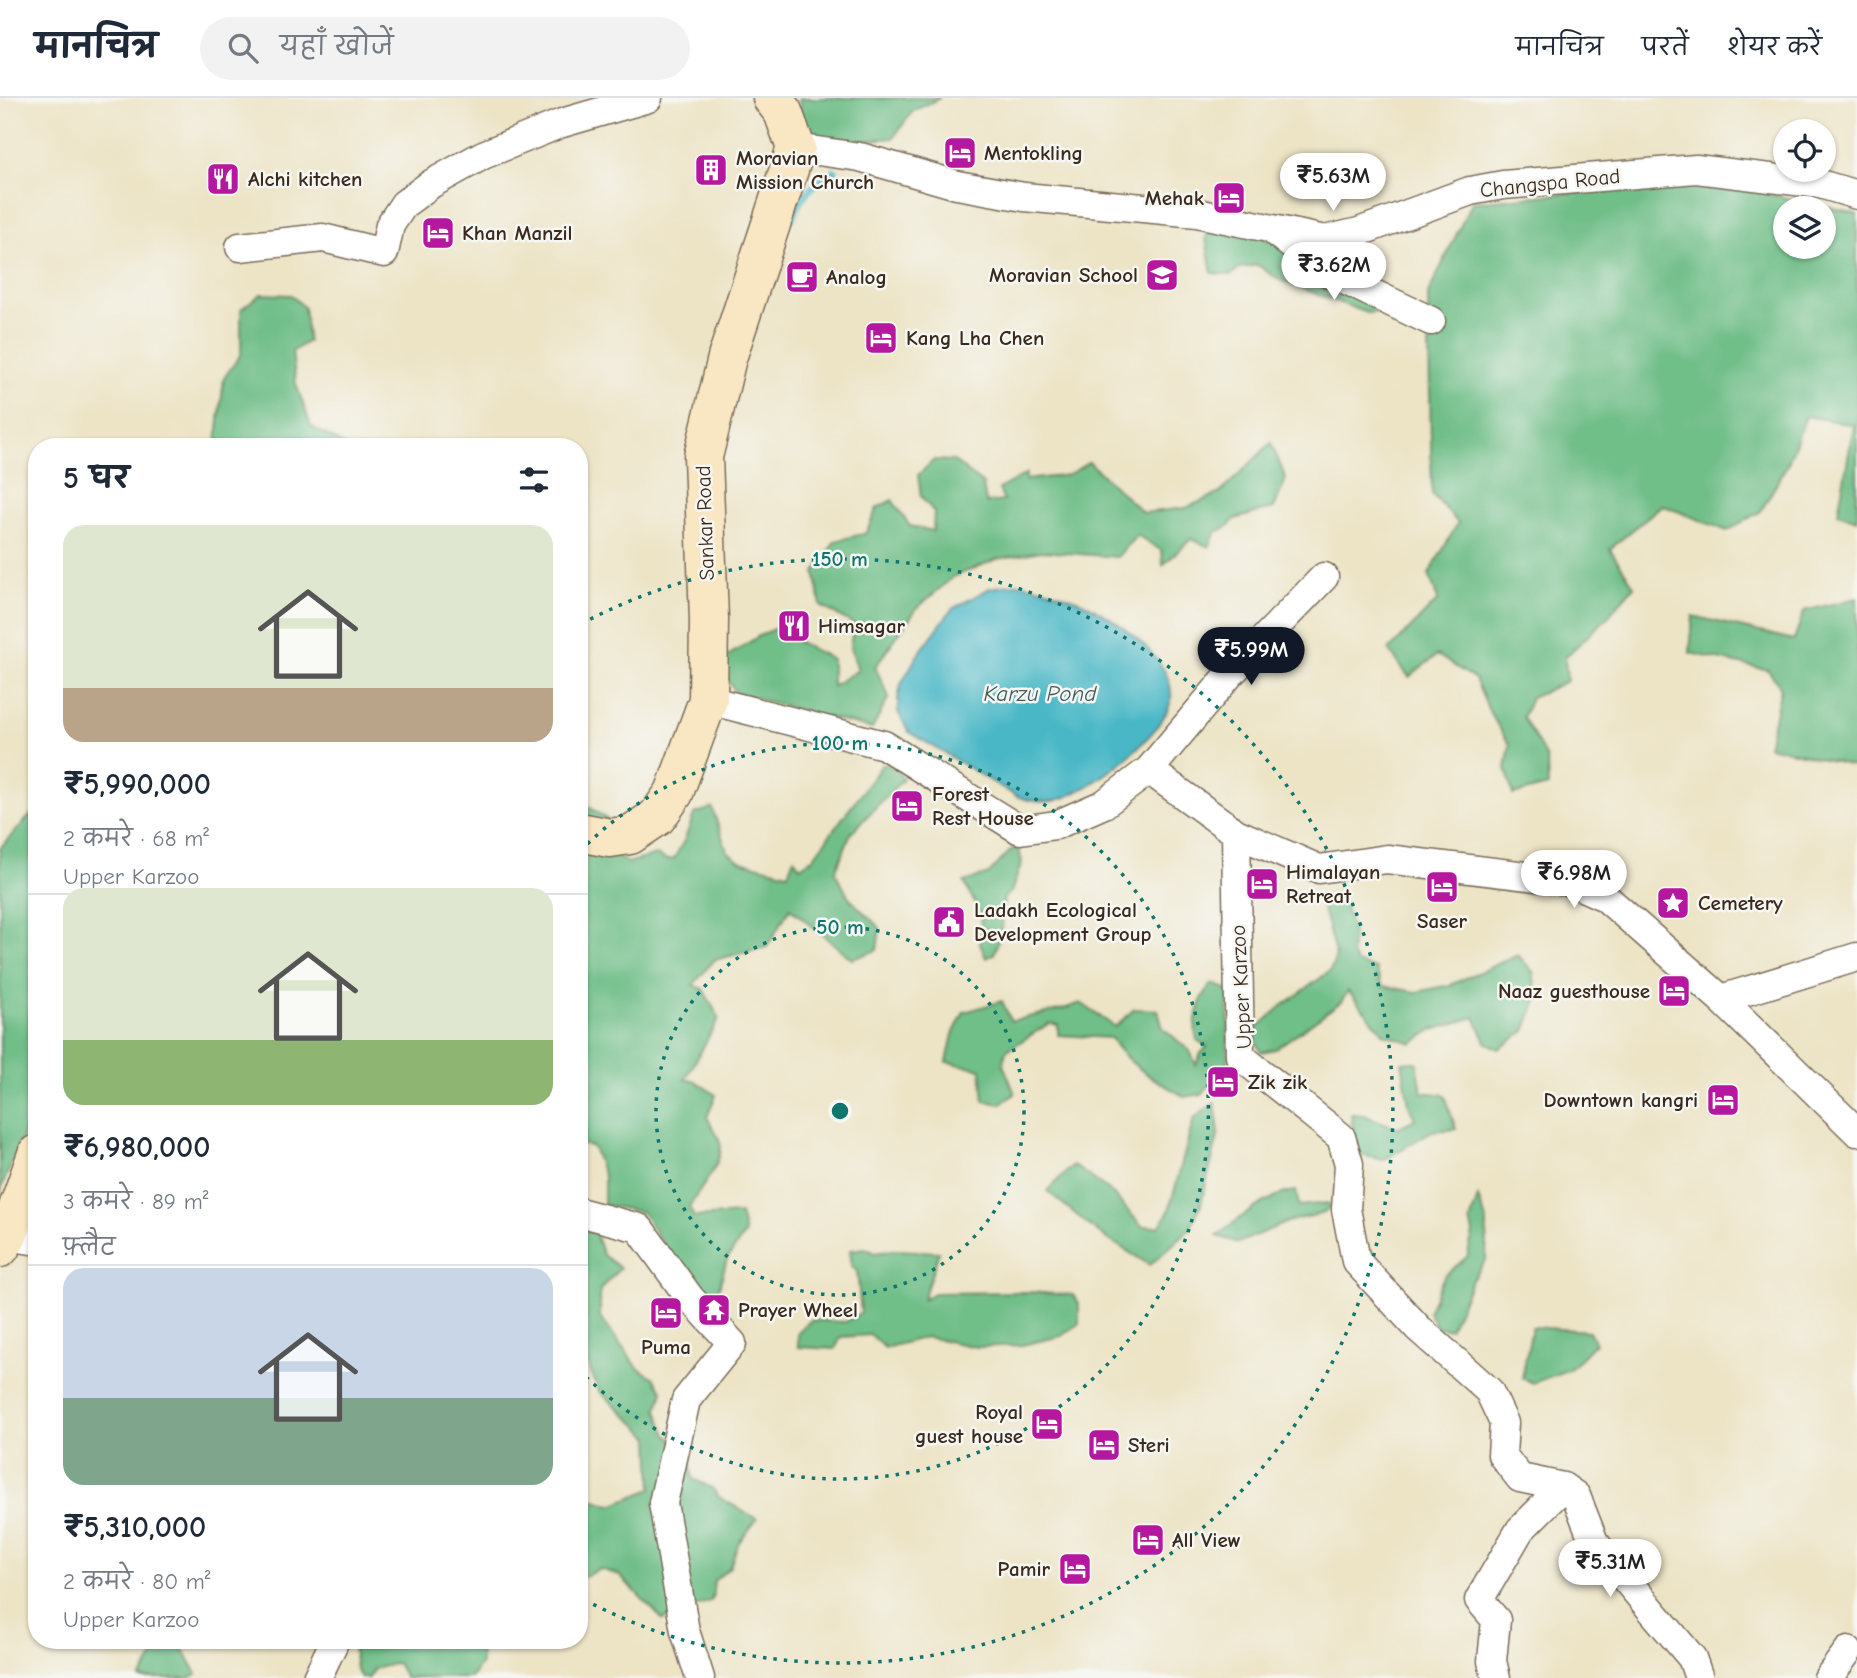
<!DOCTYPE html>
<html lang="hi">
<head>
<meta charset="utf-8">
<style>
	:root { --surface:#fff; --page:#f2f2f3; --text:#1f2937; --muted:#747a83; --line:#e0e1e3; --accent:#111827 }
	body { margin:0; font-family:"Comic Neue","Playpen Sans Deva",sans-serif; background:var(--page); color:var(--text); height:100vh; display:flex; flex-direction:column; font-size:26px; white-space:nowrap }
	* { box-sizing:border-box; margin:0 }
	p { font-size:23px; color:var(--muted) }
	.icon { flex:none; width:38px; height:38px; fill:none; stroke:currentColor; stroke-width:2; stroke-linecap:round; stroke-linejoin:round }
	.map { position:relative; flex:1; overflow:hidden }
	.details { position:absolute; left:28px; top:340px; width:560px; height:1211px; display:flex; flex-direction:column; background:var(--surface); border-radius:28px; box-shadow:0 2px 5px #0004 }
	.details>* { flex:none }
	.buttons { position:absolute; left:1773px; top:21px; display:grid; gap:14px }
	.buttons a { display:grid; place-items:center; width:63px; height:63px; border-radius:50%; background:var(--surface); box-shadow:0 2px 5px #0004; font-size:35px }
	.price { position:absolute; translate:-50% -60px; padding:0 16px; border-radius:24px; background:#fff; color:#222; font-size:23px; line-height:46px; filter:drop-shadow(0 2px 4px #0008) }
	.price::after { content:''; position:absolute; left:50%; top:42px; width:21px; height:16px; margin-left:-10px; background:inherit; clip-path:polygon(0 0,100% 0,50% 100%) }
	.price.active { background:var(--accent); color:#fff }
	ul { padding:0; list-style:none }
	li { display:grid; align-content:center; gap:14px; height:371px; padding:0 35px }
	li+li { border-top:2px solid var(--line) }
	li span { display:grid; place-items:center; height:217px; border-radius:21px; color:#555 }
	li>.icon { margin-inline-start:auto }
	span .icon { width:126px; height:126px; fill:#fffc; stroke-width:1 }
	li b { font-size:30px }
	h2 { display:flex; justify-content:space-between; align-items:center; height:84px; padding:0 35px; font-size:30px }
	header { display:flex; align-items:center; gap:42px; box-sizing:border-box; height:98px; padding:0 35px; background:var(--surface); border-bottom:2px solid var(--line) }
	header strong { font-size:33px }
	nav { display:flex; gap:38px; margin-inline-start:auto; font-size:24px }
	.search { width:490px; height:63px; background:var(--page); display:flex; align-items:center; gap:18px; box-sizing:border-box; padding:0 24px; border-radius:38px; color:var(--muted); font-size:26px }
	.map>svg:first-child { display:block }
	.forest { fill:#6fbe88; stroke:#557453; stroke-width:2; fill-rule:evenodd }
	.water { fill:#4ab7c6; stroke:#427072; stroke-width:2 }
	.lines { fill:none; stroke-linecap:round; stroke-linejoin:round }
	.stream { stroke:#4ab7c6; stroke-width:7 }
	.street-casing { stroke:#796b59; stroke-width:31 }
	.secondary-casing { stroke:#796b59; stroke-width:41 }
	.street { stroke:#fff; stroke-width:28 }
	.secondary { stroke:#f9e7c3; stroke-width:38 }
	.ring { fill:none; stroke:#0f766e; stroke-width:3.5; stroke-dasharray:3.5 7 }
	.labels { text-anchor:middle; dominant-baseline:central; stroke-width:5; stroke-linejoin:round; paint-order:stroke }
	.poi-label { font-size:21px; font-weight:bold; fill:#3b2a1e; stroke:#f6f6f2; text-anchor:start }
	.street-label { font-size:21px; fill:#3b2a1e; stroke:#f6f6f2 }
	.water-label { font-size:23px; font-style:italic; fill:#405b59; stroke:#f6f6f2 }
	.centre { fill:#0f766e; stroke:#f6f6f2; stroke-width:3.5 }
	.ring-label { font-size:21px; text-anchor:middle; font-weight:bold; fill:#0f766e; stroke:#f6f6f2; stroke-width:5; stroke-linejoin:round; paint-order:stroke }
</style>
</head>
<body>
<header>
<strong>मानचित्र</strong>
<div class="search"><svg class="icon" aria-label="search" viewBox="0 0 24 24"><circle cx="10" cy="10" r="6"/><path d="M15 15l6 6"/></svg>यहाँ खोजें</div>
<nav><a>मानचित्र</a><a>परतें</a><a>शेयर करें</a></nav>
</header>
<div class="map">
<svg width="1857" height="1580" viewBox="0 0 1857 1580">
	<rect width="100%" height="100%" fill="#f6f6f2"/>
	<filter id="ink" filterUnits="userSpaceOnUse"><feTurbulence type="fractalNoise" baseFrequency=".0143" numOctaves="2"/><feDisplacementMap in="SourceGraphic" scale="14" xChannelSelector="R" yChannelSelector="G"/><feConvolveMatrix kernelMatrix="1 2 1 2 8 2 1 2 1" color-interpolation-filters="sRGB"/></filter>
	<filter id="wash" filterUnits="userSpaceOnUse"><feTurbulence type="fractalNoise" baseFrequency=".00686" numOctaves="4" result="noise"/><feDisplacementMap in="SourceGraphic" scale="28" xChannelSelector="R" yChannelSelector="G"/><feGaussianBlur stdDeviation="1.57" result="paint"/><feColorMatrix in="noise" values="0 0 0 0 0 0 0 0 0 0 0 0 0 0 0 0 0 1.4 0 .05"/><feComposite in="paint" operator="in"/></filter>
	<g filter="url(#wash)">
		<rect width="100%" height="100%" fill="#ede4c6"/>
		<path class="forest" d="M799,0H940L913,13L893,40L822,46L802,32Z
			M1709,82L1857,116V422L1838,415L1854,327L1806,318L1788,365L1761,413L1727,433L1662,407L1610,451L1634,488L1606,521L1565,559L1567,583L1531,600L1523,619L1547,661L1548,688L1513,697L1506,670L1510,647L1490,615L1475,581L1437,557L1409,579L1389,552L1438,502L1429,476L1458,425L1432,396L1428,196L1472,104ZM1785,110H1824V149H1785Z
			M1235,126C1273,144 1325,176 1367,171L1392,213L1367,215L1277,181L1258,167L1240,170L1231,177L1212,175L1206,141L1208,130Z
			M261,196L291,197L304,209L308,243L292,254L296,286L311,328L345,348H216L224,280L241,256V211Z
			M1271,345L1286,381L1274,410L1235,421L1226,430L1216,434L1209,449L1191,441L1163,467L1162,453L1137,437L1117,459L1041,453L997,461L953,479L917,510L875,569L889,599L872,631L736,595L717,565L759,538L782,527L787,538L832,561V588L858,572L850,548L854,526L821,508L815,474L835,443L866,435L877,410L892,402L910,428L933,433L934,414L921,398L918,377L934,362L954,363L983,386L986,405L1004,403L999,391L1026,376L1025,382L1068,377L1089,364L1143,415L1186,410L1220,395Z
			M1857,500V669L1768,648L1781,590L1768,572L1690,555L1693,518L1794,542L1804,513Z
			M883,666L895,669L903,681L851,735L835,774L850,801L880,830L877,852L852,861L790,810L767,849L714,862L693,887L703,891L719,920L685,982H694L716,997L707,1019C711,1027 718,1036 720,1044C726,1062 698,1093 689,1109L694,1119L740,1116L745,1135L727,1161L718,1193L691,1188L642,1114L604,1107V1079L593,1049L579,1045V702L611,724V753L627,765L656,757L667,762L674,761L685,741L694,716L712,710L727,753L740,763L788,775L794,760L800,769L812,761Z
			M37,710V1003L3,1086L0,1098V750Z
			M1012,751L1019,752L1022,764L1011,794L1004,799L1002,831L994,856L986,860L980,845L981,817L964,784L989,776Z
			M1333,795L1342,801L1353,834L1351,856L1357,865L1376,871L1382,888L1416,894L1450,887L1518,857L1533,874L1537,902L1525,933L1499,951L1486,944L1475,919L1432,932L1412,945L1384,936L1348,893L1341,904L1275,951L1261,954L1252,935L1278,911L1330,873L1336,859L1321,804Z
			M1212,886L1229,892L1228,964L1202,996L1185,999C1159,984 1126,967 1111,940L1058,937V927L1050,925L1006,953L1003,966L1015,996L1000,1006L984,1003L981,971L947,964L953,936L964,914L1002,903L1011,923L1063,911L1081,905L1115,929L1134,911L1158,912L1163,930L1190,953L1196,967L1201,955L1207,949L1197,942C1192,923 1199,901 1212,886Z
			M1402,964H1417L1422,994L1445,997L1456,1031L1432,1033L1384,1062L1356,1056L1351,1016L1364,1017L1397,1030L1415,1021L1409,1007Z
			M1215,1005L1219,1034L1201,1106L1190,1131L1150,1167L1101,1137L1047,1093L1073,1067L1109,1092L1142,1128L1159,1129L1169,1113L1194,1020Z
			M1296,1093L1299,1108L1328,1105L1330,1108L1324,1115L1290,1123L1238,1145L1217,1138C1237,1122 1270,1095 1296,1093Z
			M1478,1099L1487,1125L1486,1162L1472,1182L1450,1231L1437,1229L1428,1214L1444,1178L1467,1159L1473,1135L1470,1123Z
			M579,1130L595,1135L603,1157L620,1170L600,1192V1219L638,1270L653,1279L663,1294L657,1312L667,1337L689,1356L693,1381L712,1390L719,1399L757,1421L738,1446L730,1469L714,1483L712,1502L663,1522L619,1477L600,1471L579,1481V1372L588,1370L589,1400L611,1407L652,1391L650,1339L599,1293L584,1257L585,1214L579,1204Z
			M865,1150L875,1155L895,1152L939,1154L923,1201L934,1195L1028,1194L1073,1197L1079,1206V1226L1061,1238L1022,1247L977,1249L926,1239L885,1250L870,1237L841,1239L835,1251L798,1249V1234L811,1222L845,1224L861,1215L857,1173L852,1169L850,1152Z
			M1532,1229L1589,1233L1595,1245L1570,1271L1533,1285L1522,1280Z
			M144,1542H196L183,1550L197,1576L188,1580H140L156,1556Z
			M352,1542H480L481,1565L471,1580H405L397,1565L374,1571L369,1580H361L356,1571Z"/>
		<path class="water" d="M1020,485C1043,490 1065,496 1086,506C1117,522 1175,562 1171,601C1167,635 1086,698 1053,703C1040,705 1029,703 1016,698L909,634L898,614V600L901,586L917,558L952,511L990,490Z"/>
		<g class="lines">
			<path class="stream" d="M792,120C803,94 812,88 835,73"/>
		</g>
	</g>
	<g filter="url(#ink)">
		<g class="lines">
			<defs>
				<path id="street" d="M796,50L860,59L957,87L1024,99L1197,115L1325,142L1359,134L1470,93L1503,87L1696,71L1820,86L1857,97
					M1275,134L1323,172L1431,223
					M240,149L323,140L384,155L390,127L404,106L431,86L483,57L562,25L648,0
					M708,602L884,647L1020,732L1056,727L1104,706L1149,672L1236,735L1240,958L1341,1039L1349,1066L1346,1111L1356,1163L1418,1230L1489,1293L1504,1325L1502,1357L1520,1380L1563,1389L1520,1432L1479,1502L1496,1522L1492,1563L1496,1580
					M1149,672L1230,576L1324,479
					M1236,735L1319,771L1387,761L1569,783L1605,799L1721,901L1857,1034
					M1721,901L1857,859
					M579,1114L639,1130L690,1200L732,1245L686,1302L663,1405L685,1533L700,1580
					M8,1138L37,1143
					M1563,1389L1576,1398L1594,1444L1692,1560L1699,1580
					M317,1580L335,1542
					M1828,1580L1848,1553"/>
				<path id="secondary" d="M579,734L610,740L630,737L657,719L674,695L708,602L709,521L703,359L727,260L796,50L783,14L772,0
					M0,1150L8,1138L37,1056"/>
			</defs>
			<use href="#street" class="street-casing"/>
			<use href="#secondary" class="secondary-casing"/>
			<use href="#street" class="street"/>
			<use href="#secondary" class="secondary"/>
		</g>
	</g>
	<g class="ring">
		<circle cx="840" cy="1013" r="184"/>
		<path d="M580 753A368 368 0 1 1 580 1273"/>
		<path d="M581 526A552 552 0 1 1 581 1500"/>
	</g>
	<defs>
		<symbol id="hotel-square" viewBox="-11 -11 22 22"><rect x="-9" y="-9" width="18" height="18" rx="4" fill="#b5179e" stroke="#f6f6f2"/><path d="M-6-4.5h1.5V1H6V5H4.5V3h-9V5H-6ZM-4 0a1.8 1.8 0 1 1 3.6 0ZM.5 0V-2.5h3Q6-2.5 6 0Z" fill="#fff"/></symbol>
		<symbol id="building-square" viewBox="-11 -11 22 22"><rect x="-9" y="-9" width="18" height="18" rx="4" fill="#b5179e" stroke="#f6f6f2"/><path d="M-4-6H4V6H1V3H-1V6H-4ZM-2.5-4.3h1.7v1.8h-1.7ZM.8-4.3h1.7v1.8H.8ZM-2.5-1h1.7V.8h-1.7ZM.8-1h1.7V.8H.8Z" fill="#fff"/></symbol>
		<symbol id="restaurant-square" viewBox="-11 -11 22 22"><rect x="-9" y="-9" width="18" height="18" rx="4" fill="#b5179e" stroke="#f6f6f2"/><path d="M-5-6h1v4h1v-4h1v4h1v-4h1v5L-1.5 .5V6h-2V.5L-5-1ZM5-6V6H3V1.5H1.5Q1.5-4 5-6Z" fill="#fff"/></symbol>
		<symbol id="school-square" viewBox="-11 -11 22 22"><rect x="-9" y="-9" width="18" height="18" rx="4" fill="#b5179e" stroke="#f6f6f2"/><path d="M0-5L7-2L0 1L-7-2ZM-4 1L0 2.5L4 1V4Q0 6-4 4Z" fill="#fff"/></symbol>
		<symbol id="cafe-square" viewBox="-11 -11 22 22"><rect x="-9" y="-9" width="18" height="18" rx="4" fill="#b5179e" stroke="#f6f6f2"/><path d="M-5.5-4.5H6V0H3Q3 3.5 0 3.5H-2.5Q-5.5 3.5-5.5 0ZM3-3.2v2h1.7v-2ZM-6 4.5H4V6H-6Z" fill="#fff"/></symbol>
		<symbol id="sight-square" viewBox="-11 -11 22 22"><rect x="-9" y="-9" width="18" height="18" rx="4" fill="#b5179e" stroke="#f6f6f2"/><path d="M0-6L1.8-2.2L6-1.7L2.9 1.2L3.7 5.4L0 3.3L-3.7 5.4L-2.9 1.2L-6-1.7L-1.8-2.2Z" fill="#fff"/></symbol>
		<symbol id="civic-square" viewBox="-11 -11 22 22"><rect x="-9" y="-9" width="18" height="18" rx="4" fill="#b5179e" stroke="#f6f6f2"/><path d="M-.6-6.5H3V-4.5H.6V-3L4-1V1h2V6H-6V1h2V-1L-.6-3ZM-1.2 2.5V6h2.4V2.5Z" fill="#fff"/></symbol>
		<symbol id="temple-square" viewBox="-11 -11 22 22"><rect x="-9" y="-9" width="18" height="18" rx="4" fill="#b5179e" stroke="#f6f6f2"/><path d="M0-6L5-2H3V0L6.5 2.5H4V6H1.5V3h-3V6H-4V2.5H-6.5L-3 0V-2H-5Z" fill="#fff"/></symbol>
	</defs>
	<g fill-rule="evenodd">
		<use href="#hotel-square" x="941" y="36" width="38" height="38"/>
		<use href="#building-square" x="692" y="53" width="38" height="38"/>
		<use href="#restaurant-square" x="204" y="62" width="38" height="38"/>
		<use href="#hotel-square" x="1210" y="81" width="38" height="38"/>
		<use href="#hotel-square" x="419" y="116" width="38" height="38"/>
		<use href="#school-square" x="1143" y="158" width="38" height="38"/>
		<use href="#cafe-square" x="783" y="160" width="38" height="38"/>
		<use href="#hotel-square" x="862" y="221" width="38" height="38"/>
		<use href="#restaurant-square" x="775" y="509" width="38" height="38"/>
		<use href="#hotel-square" x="888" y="689" width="38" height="38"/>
		<use href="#hotel-square" x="1243" y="767" width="38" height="38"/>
		<use href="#hotel-square" x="1423" y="770" width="38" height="38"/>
		<use href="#sight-square" x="1654" y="786" width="38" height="38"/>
		<use href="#civic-square" x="930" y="805" width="38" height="38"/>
		<use href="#hotel-square" x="1655" y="874" width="38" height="38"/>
		<use href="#hotel-square" x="1204" y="965" width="38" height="38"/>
		<use href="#hotel-square" x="1704" y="983" width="38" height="38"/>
		<use href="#temple-square" x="695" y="1193" width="38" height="38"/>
		<use href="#hotel-square" x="647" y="1196" width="38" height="38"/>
		<use href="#hotel-square" x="1028" y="1307" width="38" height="38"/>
		<use href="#hotel-square" x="1085" y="1328" width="38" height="38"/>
		<use href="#hotel-square" x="1129" y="1423" width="38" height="38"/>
		<use href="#hotel-square" x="1056" y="1452" width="38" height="38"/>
	</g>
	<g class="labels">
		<g class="poi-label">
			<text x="984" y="55">Mentokling</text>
			<text x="736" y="60">Moravian<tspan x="736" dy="24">Mission Church</tspan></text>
			<text x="248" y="81">Alchi kitchen</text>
			<text x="1204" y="100" text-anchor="end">Mehak</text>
			<text x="462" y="135">Khan Manzil</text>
			<text x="1138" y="177" text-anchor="end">Moravian School</text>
			<text x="826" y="179">Analog</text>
			<text x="906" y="240">Kang Lha Chen</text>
			<text x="818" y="528">Himsagar</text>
			<text x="932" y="696">Forest<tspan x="932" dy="24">Rest House</tspan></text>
			<text x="1286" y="774">Himalayan<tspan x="1286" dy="24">Retreat</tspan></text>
			<text x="1698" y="805">Cemetery</text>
			<text x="974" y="812">Ladakh Ecological<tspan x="974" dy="24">Development Group</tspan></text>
			<text x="1442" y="823" text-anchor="middle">Saser</text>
			<text x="1650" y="893" text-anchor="end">Naaz guesthouse</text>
			<text x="1248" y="984">Zik zik</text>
			<text x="1698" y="1002" text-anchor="end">Downtown kangri</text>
			<text x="738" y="1212">Prayer Wheel</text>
			<text x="666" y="1249" text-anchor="middle">Puma</text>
			<text x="1023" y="1314" text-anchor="end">Royal<tspan x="1023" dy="24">guest house</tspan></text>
			<text x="1128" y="1347">Steri</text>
			<text x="1172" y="1442">All View</text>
			<text x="1050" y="1471" text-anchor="end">Pamir</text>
		</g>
		<g class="street-label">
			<text transform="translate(1550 85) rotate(-6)">Changspa Road</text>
			<text transform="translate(705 425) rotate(-92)">Sankar Road</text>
			<text transform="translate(1241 889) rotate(-93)">Upper Karzoo</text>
		</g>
		<g class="water-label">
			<text x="1040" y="595">Karzu Pond</text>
		</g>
	</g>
	<circle cx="840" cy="1013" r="10" class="centre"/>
	<g class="ring-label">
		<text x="840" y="468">150 m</text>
		<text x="840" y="652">100 m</text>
		<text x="840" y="836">50 m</text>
	</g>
</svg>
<div class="buttons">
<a><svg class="icon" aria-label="locate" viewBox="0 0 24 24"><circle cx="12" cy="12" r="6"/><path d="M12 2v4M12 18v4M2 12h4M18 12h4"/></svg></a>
<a><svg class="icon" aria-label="layers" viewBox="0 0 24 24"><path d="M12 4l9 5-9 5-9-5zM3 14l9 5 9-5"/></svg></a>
</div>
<b class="price" style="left:1333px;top:115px">₹5.63M</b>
<b class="price" style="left:1334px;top:204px">₹3.62M</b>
<b class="price active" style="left:1251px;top:589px">₹5.99M</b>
<b class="price" style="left:1574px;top:812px">₹6.98M</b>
<b class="price" style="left:1610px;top:1501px">₹5.31M</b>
<section class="details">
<h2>5 घर<svg class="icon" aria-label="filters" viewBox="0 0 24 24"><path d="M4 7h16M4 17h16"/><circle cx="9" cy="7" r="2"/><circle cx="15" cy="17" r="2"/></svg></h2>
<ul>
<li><span style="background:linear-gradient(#dfe7d0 75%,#b9a48a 0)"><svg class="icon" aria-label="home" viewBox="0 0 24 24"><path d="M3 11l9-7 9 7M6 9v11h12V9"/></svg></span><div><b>₹5,990,000</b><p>2 कमरे · 68 m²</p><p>Upper Karzoo</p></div></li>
<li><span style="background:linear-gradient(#dfe7d0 70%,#8fb573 0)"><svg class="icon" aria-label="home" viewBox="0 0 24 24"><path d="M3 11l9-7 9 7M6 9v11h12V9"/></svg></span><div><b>₹6,980,000</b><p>3 कमरे · 89 m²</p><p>फ़्लैट</p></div></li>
<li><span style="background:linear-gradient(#c9d6e8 60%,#7fa58c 0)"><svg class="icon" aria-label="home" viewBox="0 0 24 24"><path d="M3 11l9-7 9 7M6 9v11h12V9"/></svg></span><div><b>₹5,310,000</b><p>2 कमरे · 80 m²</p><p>Upper Karzoo</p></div></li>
</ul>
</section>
</div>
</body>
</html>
